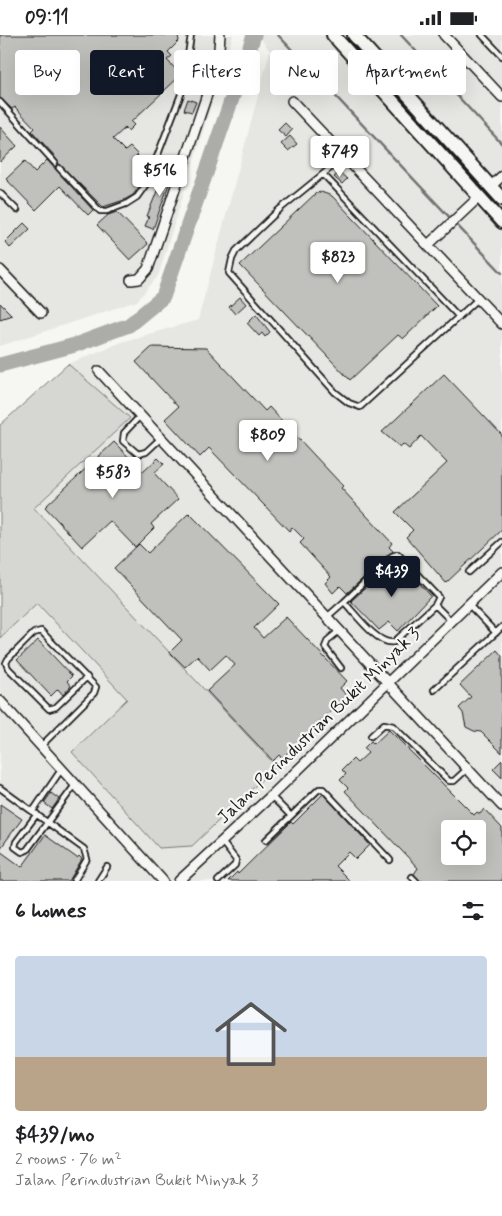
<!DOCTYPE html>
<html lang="en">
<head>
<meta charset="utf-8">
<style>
	:root { --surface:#fff; --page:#f2f2f2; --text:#202124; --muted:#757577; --accent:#111827 }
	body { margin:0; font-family:Mynerve,sans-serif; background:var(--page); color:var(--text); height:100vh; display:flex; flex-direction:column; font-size:19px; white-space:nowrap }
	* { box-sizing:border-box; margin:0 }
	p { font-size:16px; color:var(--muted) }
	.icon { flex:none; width:28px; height:28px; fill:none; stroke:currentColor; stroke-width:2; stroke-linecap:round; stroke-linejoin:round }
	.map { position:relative; height:846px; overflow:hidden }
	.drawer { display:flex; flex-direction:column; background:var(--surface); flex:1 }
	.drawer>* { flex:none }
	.top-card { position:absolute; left:15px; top:15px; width:472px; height:45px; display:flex; gap:10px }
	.fabs { position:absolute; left:441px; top:785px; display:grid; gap:10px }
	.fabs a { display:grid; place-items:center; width:45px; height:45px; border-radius:5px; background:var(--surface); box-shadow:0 5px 20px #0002; font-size:25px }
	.price { position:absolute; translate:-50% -42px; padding:0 11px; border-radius:5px; background:#fff; color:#222; font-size:16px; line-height:32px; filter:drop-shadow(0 1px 2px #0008) }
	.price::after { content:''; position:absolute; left:50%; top:30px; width:15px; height:11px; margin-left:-8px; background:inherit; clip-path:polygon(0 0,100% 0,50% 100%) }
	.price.on { background:var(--accent); color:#fff }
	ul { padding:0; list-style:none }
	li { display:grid; align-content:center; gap:10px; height:265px; padding:0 15px }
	li span { display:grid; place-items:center; height:155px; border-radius:5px; color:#555 }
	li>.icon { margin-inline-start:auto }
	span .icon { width:90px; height:90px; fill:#fffc; stroke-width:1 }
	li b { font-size:21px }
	h2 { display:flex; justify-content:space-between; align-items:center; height:60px; padding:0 15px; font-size:21px }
	.tag { padding:0 18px; border-radius:5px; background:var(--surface); box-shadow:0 5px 20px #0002; font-size:18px; line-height:45px }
	.tag.on { background:var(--accent); color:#fff }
	.status { display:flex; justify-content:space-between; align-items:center; height:35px; padding:0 25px; background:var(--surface); direction:ltr }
	.status svg { height:14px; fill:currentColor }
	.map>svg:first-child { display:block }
	.built { fill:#e6e6e2; fill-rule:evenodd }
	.green { fill:#d6d6d2; stroke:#797977 }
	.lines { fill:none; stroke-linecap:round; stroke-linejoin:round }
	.stream { stroke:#727271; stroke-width:2.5 }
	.river { stroke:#acaca9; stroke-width:15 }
	.building { fill:#c0c0bd; stroke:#1c1c1c; fill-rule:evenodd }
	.lane-casing { stroke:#1c1c1c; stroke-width:8 }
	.street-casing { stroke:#1c1c1c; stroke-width:12 }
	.secondary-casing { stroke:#1c1c1c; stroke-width:16 }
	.lane { stroke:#f6f6f2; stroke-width:4.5 }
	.street { stroke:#f6f6f2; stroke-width:9 }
	.secondary { stroke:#f6f6f2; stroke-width:12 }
	.labels { text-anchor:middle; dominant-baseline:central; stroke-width:4.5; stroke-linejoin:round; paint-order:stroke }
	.street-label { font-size:18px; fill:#1c1c1c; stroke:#f6f6f2 }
</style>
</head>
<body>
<div class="status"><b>09:11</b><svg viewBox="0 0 49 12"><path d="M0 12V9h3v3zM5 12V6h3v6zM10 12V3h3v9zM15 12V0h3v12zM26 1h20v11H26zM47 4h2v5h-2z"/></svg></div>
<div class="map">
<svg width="502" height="846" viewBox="0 0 502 846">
	<rect width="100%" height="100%" fill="#f6f6f2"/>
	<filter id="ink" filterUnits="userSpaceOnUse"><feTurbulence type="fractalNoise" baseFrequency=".02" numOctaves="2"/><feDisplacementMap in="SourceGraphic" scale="10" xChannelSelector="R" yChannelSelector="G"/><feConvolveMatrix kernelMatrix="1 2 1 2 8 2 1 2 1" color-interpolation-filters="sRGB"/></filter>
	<g filter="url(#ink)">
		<path class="built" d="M0,0H233L158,241L137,266L0,311Z
			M258,0H502V846H0V390L68,329L121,307L198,285L270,16ZM450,794H478V821H450Z"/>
		<path class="green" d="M68,329L130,383L34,473L276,731L192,811L159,813L72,717L127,664L37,568L0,603V390Z"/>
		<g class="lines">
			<path class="stream" d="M278,0L502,238
				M401,0L502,109"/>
			<path class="river" d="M0,330L75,310L129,290L163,262L254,0"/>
		</g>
		<path class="building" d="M0,0H178L179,6L168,17L172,21L167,25L181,40L131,87L134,90L128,96L125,93L113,104L125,116L130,112L138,120L133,125L144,137L134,147L139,152L133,160L124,165L103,172L59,129L53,119L32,96L35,93L15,72L12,74L0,63Z
			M188,64L196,67L192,77L184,75Z
			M285,88L292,95L286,102L278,95Z
			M0,92L17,111L0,127Z
			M290,101L297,109L288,116L281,109Z
			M47,125L93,175L88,180L60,151L36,175L6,144L25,126L35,137Z
			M168,129L175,132L153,194L145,191L149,182L147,181Z
			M339,137L347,144L342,149L334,142Z
			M321,157L332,161L437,271L403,304L398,300L350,345L240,230L316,158Z
			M117,177L148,209L130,225L97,190L108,180Z
			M24,188L30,194L10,213L5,207Z
			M240,262L246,269L235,279L229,272Z
			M0,268L12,280L0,284Z
			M256,279L270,297L265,302L262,298L259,301L247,288Z
			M152,312L206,313L265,376L269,372L343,451L341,453L392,508L389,512L393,516L347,558L340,551L333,558L325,548L331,542L300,508L304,504L292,492L289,496L209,413L200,422L165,384L178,372L136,327Z
			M444,339L502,400V495L446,548L406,502L413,495L395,477L447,428L421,401L409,414L403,409L400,412L382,397Z
			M114,407L143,437L158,423L164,429L154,438L178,464L151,489L154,493L135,512L110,486L82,512L45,472Z
			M189,478L279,569L254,593L263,603L286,582L347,646L340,653L347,661L282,723L279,720L273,726L207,656L235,630L226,620L210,635L197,621L185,632L170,617L182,605L114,533L139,509L148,518Z
			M397,524L431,561L398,596L389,587L379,595L351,566Z
			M38,605L72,641L67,646L71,651L63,660L58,654L51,661L17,625Z
			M497,615L502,621V718L481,697L474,696L466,692L463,678L459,673L471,662L460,650Z
			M389,695L474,780L477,777L480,779L484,774L502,793V846H420L414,839L418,833L345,756L348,753L340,745L346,739L342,735L353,724L357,728L368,718L364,713L371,706L374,709ZM450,794H478V821H450Z
			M502,725V743L493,734Z
			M51,758L59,764L52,774L44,768Z
			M323,759L370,810L356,824L349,817L335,831L350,846H228L237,837L238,839L291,787L293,789Z
			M0,769L22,784L0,814Z
			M45,800L77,823L79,821L82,824L69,846H0V816L22,832Z"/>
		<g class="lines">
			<defs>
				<path id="lane" d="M482,0L502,21
					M0,67L55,128
					M344,122L280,174L236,216L232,224L229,238L335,357L349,368L360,372L478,264
					M59,133L100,176H107L126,169L137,162L147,148L183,54L191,0
					M323,139L459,282
					M0,158L17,175
					M140,381L124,398L123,406L138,419L146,417L161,403
					M469,537L502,507
					M344,567L392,521L398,519L439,562L435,570
					M469,570L496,598
					M327,582L344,567C355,578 378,611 394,607L435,570L451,586
					M339,596L328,605L325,612L341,633
					M434,655L502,592
					M371,701L384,689L393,691L449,746H454L467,734
					M41,711L94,658L96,652L41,596L34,598L8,624L6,628L8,633L49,674L56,672L87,642
					M0,753L84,814L87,824L74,846
					M271,761L291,781L319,754H323L390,825
					M33,776L61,735
					M37,779L16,807L15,812L22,817L27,815L75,750
					M266,805L291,781
					M412,842L416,846
					M98,846L107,832
					M218,846L235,830L236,825L222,807"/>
				<path id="street" d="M444,0L502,62
					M292,66L502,289
					M490,152L502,141
					M428,210L479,162
					M0,235L41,278
					M131,245L139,244L148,234L218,27L220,0
					M99,336L502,771
					M0,666L163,846
					M179,846L271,761L502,537"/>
				<path id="secondary" d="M333,0L502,187
					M354,0L502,164"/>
			</defs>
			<use href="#lane" class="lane-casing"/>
			<use href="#street" class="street-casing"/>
			<use href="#secondary" class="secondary-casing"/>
			<use href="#lane" class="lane"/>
			<use href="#street" class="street"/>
			<use href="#secondary" class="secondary"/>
		</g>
	</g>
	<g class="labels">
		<g class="street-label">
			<text transform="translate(319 691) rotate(-44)">Jalan Perindustrian Bukit Minyak 3</text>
		</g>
	</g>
</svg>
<div class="fabs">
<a><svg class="icon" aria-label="locate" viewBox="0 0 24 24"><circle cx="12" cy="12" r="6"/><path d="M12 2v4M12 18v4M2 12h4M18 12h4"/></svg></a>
</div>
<b class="price" style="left:340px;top:143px">$749</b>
<b class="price" style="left:160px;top:162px">$516</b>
<b class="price" style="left:338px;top:249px">$823</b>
<b class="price" style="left:268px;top:427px">$809</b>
<b class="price" style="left:113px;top:464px">$583</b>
<b class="price on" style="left:392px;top:563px">$439</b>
<div class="top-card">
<a class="tag">Buy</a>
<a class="tag on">Rent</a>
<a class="tag">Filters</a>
<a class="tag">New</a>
<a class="tag">Apartment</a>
</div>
</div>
<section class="drawer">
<h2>6 homes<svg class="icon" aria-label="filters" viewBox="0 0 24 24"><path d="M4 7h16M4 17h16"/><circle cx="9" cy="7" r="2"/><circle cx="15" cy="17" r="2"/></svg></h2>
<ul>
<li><span style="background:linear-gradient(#c9d6e8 65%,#b9a48a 0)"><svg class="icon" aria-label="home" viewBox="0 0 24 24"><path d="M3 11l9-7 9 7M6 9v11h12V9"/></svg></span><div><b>$439/mo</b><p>2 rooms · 76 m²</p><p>Jalan Perindustrian Bukit Minyak 3</p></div></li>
</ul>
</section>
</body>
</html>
